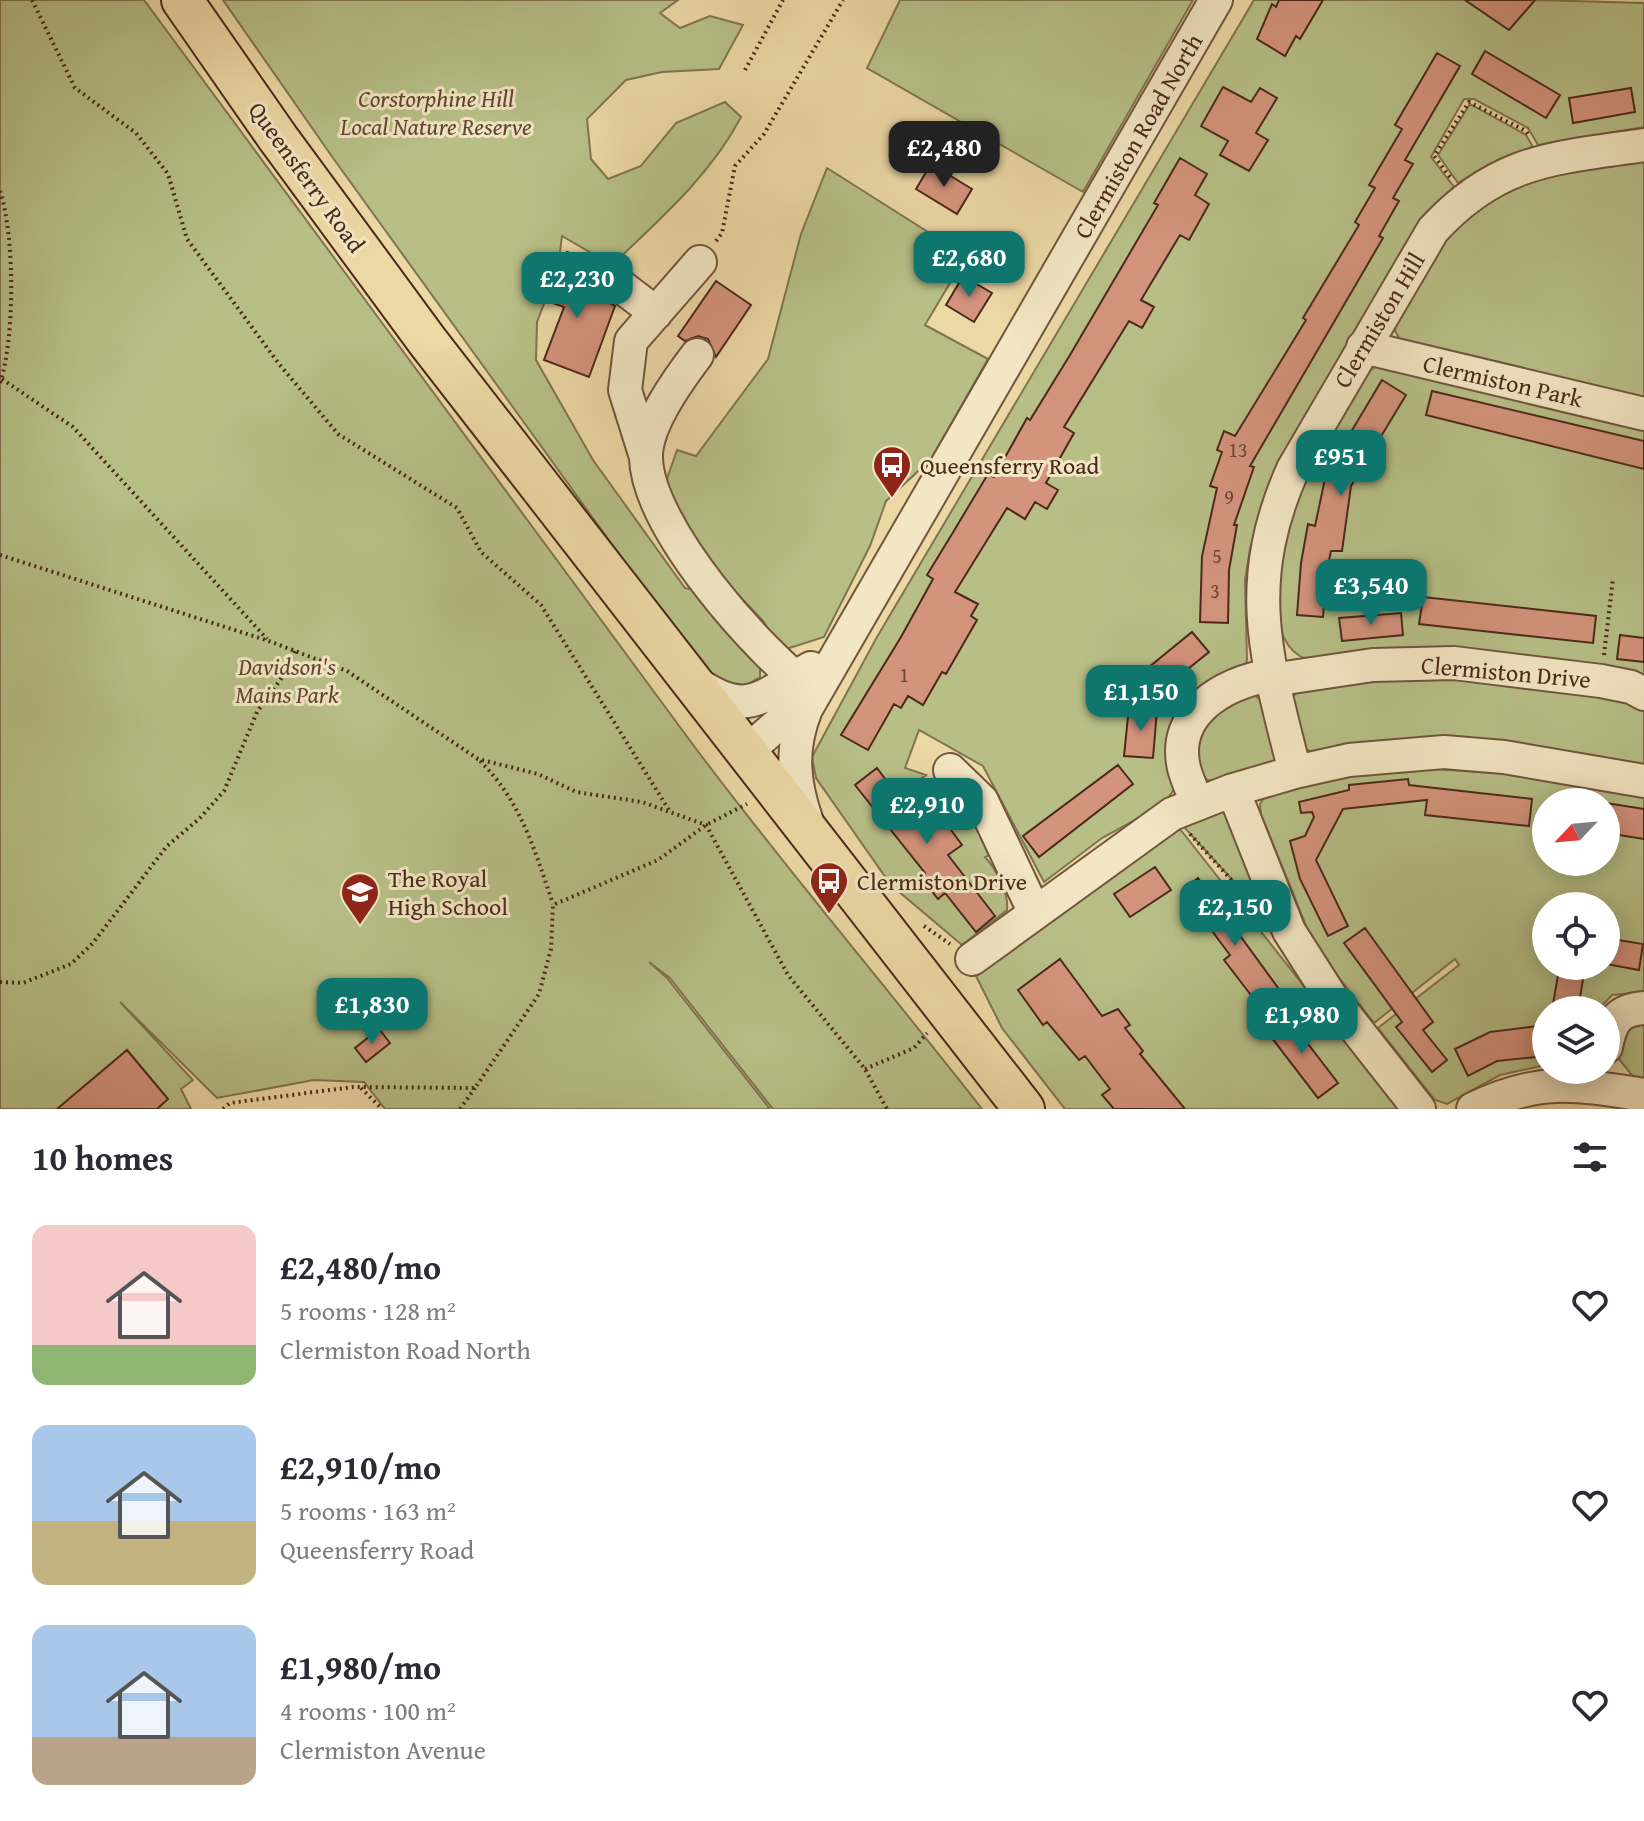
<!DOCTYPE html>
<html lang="en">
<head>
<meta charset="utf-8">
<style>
	:root { --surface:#fff; --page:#f2f2f3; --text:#2b2b33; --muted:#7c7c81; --accent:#0f766e }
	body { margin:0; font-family:"Gentium Book Plus",serif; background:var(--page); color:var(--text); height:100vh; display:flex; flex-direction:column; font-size:30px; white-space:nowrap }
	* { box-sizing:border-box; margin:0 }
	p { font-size:26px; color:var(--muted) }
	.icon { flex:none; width:44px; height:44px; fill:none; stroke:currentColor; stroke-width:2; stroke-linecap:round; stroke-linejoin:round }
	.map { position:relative; height:1109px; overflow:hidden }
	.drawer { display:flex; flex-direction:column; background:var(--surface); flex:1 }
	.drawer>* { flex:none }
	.needle { width:52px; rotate:244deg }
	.controls { position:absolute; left:1532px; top:788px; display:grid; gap:16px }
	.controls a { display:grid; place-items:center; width:88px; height:88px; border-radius:50%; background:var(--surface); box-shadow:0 4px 20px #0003; font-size:40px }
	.price { position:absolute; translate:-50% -68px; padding:0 18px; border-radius:16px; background:var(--accent); color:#fff; font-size:26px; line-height:52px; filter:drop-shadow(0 2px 4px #0008) }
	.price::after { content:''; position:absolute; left:50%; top:48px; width:24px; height:18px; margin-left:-12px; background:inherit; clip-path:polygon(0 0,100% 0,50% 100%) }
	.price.selected { background:#222; color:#fff }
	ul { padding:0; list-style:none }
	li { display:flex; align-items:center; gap:24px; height:200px; padding:0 32px }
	li span { display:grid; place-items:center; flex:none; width:224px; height:160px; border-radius:16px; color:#555 }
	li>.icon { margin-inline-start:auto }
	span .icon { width:96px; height:96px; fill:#fffc; stroke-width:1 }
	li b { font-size:34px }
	h2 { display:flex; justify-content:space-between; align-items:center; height:96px; padding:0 32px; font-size:34px }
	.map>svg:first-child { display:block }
	.green { fill:#b7bf87; stroke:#807450; stroke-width:2; fill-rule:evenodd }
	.building { fill:#d4937d; stroke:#4a291a; stroke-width:2 }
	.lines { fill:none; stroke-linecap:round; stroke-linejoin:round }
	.minor-casing { stroke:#72553d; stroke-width:36 }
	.major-casing { stroke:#4a291a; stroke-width:44 }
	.path { stroke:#4a291a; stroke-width:4; stroke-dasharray:2 4; stroke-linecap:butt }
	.minor { stroke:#f3e6c4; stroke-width:32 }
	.major { stroke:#ecd8a5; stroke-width:40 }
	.labels { text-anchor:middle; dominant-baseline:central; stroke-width:6; stroke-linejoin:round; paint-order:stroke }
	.number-label { font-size:20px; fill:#6c4433 }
	.park-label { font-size:24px; font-style:italic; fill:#604730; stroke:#f3e6c4 }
	.street-label { font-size:24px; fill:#4a291a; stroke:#f3e6c4 }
	.poi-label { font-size:24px; fill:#4a291a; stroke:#f3e6c4; text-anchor:start }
</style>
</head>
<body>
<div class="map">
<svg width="1644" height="1109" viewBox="0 0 1644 1109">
	<rect width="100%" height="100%" fill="#ecd8a5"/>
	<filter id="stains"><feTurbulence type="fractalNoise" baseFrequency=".0025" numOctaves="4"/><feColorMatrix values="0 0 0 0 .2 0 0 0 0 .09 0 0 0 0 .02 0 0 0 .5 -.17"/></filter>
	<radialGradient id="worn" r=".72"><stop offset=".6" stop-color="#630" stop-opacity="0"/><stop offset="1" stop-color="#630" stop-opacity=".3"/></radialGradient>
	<path class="green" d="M0,0H144C325,248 508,495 691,742C784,867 886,986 982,1109H773L670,978L649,962L667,978L770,1109H385L364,1082L314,1080L217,1098L120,1002L193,1080L181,1089L191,1109H0Z
		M223,0H678L660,13L680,28L710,16L743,25L719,69L662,72L626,80L587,119L591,159L608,179L641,166L676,123L725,102L741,117C710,176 660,219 612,265L562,236L558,268L537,322L536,360L593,460L685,588L701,591L760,662V677L745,686L715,679L676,633L333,158Z
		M900,0H1193L1083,192L867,68Z
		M1254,0H1465L1509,30L1535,0L1644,3V127L1538,145L1528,128L1474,99H1464L1431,157L1454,187L1426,218L1280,460L1266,494L1250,549L1245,580L1247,660L1245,665L1224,676L1173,791L1164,804L1102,838L1044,882L983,766L919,730L905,768L926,775L917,782L927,795L942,783L958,782L992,854L985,857C996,869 1009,893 1007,910L962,945L891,885L816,778L812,757L877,637Z
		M1470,104L1526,135L1533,147L1500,159L1458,183L1438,155Z
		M1644,161V402L1401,341L1395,331L1396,319C1413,292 1428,260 1448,236C1498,177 1573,170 1644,161Z
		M827,168L966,256L925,325L988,359L931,459L886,501L870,546L824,637L780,651L764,622L712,567L662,493L677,450L696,456L768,359L801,234Z
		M1376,366L1644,426V680L1306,659C1257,640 1281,537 1294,501C1310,458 1340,417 1362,377Z
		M1453,674L1623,697L1644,708V769L1314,753L1303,748L1291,698L1305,686Z
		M1253,694L1268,706L1281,749L1272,764L1222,782L1207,780C1193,762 1190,727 1212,712C1223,704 1240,700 1253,694Z
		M1420,768L1508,774L1644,797V992L1612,995L1598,1010H1546V1065L1500,1075L1447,1104L1435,1100L1378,1028L1459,965L1455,959L1374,1023L1326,961L1307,928L1261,814L1260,804L1267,793L1337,774ZM1546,802H1606V862H1546ZM1546,906H1606V966H1546Z
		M1224,810L1271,922L1182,825Z
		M1180,829L1401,1109H1065L1002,1028L976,976L1110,871Z
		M1644,1021V1082L1636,1080L1614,1053L1622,1030Z"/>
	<path class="building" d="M1279,0H1323L1300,39L1296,36L1285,56L1257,39L1272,4L1276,7Z
		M1465,0H1535L1509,30Z
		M1485,51L1560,95L1546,118L1472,74Z
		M1437,53L1460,66L1405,160L1413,164L1393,198L1399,201L1379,236L1383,238L1250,466L1254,467L1234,525H1237L1229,570L1228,623L1200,622L1202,556L1217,488L1210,486L1222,452L1217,450L1224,431L1235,436L1306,320L1303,318L1359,225L1355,222L1375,188L1369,185L1402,129L1395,125Z
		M1223,87L1251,102L1260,88L1277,98L1256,133L1268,140L1249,171L1220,155L1228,141L1201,126Z
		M1631,88L1635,112L1573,123L1569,98Z
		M1180,158L1207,174L1195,195L1209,204L1189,240L1180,235L1141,300L1154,307L1142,328L1129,321L1064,427L1074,433L1046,483L1058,490L1047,509L1035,502L1025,519L1007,508L955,592L978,604L971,616L977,620L946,674L942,672L923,705L908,696L901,708L894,704L868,750L841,735L901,637L933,579L927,575L952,534L988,474L994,477L1027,418L1030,420L1070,355L1158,205L1154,203Z
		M931,164L972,189L957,214L916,189Z
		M567,252L586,259L580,286L615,306L589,377L544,360L564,307L547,301Z
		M963,276L992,293L974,322L946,305Z
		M716,281L751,305L716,357L708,339L698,336L685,341L678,336Z
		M1382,380L1406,395L1351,486L1342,551H1331L1327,570L1323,617L1297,615L1301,563L1308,524L1315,526L1326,474Z
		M1432,391L1644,441V469L1426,415Z
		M1423,597L1596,616L1593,643L1419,624Z
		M1401,613L1403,635L1342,641L1339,618Z
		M1192,632L1209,652L1159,692L1143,672Z
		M1620,635L1644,638V662L1617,659Z
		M1129,707L1157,710L1153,758L1124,756Z
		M1118,765L1133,784L1039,857L1023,836Z
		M877,768L908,810L927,797L962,845L948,855L995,916L976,932L945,893L938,899L921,877L925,873L855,785Z
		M1408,779L1409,785L1532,799L1529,826L1425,815L1427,800L1343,809L1316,860L1348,926L1328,936L1300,879L1290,841L1305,836L1314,817L1312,812L1301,813L1299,802L1349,790V785Z
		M1606,803L1644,809V839L1606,833Z
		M1155,867L1171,890L1130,917L1114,894Z
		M1198,878L1284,996L1264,1012L1224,960L1230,955L1182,891Z
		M1365,928L1433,1022L1423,1030L1447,1060L1432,1072L1396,1027L1402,1022L1344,943Z
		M1606,938L1643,944L1639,970L1606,964Z
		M1060,959L1102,1016L1118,1009L1130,1025L1125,1028L1143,1051L1140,1054L1185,1109H1114L1102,1095L1110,1089L1085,1056L1079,1060L1047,1022L1043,1025L1018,990Z
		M1559,969L1584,973L1578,1010H1552Z
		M1285,1014L1338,1083L1318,1098L1265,1029Z
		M1546,1025V1056L1497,1061L1468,1076L1455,1049L1490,1032Z
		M379,1029L390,1043L366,1062L355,1048Z
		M127,1050L168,1099L157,1109H57Z"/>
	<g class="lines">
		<defs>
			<path id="minor" d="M601,271L656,313
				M1363,347L1644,414
				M697,355C678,380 645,425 646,458C648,528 759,653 814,693
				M646,457L625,390L631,341L700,262
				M1272,680L1373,665L1454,663L1601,681L1631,687L1644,694
				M696,683C749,719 761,696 811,668
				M747,751L806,700
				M950,770L982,801L1034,911
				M1295,772C1266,657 1242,584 1293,469L1433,230C1498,159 1555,158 1644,145
				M1233,790L1289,931L1331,997L1419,1109
				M1197,803C1193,792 1187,780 1184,768C1171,712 1225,683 1271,675
				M807,822C793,782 790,749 806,709L1216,0
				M972,959L1172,814L1233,790L1295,772L1349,760L1444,752L1504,757L1644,781
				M1606,1047C1611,1022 1617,1010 1644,1008
				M1473,1109C1539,1077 1575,1084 1644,1095"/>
			<path id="major" d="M182,0L278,138L428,342L1024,1109"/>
		</defs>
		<use href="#minor" class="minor-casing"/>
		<use href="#major" class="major-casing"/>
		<path class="path" d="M32,0L75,88L136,133L168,174L187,239L279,364L338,434L457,508L481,552L541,605L669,810
			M745,70L783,0
			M1450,177L1434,156L1469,102L1526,131L1530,137
			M0,191C15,237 15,338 0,383
			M716,241L722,233L735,166L764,134L843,0
			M2,379L73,427L267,639
			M0,555L269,641L347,671L478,759L538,774L576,792L642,802L706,825L788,975L865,1069L887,1109
			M1604,655L1613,578
			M480,761C521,801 535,851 553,904
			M1190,834L1243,893
			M924,926L950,944
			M0,982L23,983L71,964L93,943L167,846L199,819L224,791L257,712L283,676L295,651
			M865,1069L914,1048L927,1033
			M361,1088L382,1109
			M223,1109L230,1103L353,1087L475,1088L539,994L551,949L553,905L658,860L706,825L747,804
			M460,1109L475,1088"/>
		<use href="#minor" class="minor"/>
		<use href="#major" class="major"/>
	</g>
	<defs>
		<symbol id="bus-pin" viewBox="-11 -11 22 30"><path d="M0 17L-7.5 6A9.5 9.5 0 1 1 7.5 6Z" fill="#8f2418" stroke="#f3e6c4"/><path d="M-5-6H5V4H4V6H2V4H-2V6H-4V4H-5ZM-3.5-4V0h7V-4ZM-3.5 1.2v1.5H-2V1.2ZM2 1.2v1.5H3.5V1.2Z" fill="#fff"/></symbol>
		<symbol id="school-pin" viewBox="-11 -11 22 30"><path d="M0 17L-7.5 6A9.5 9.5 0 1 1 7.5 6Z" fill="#8f2418" stroke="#f3e6c4"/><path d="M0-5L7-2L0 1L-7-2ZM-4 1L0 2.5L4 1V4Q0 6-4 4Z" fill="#fff"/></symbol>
	</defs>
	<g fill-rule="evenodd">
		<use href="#bus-pin" x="870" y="443" width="44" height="60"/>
		<use href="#bus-pin" x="807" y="859" width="44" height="60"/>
		<use href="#school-pin" x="338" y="870" width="44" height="60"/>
	</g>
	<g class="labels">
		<g class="number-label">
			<text x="1238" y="449">13</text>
			<text x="1229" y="496">9</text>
			<text x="1217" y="555">5</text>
			<text x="1215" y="590">3</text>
			<text x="904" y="674">1</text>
		</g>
		<g class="park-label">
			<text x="436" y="98">Corstorphine Hill<tspan x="436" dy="28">Local Nature Reserve</tspan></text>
			<text x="287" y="666">Davidson's<tspan x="287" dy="28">Mains Park</tspan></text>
		</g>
		<g class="street-label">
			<text transform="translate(1138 136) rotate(-60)">Clermiston Road North</text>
			<text transform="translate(307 177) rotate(54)">Queensferry Road</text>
			<text transform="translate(1379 320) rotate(-59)">Clermiston Hill</text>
			<text transform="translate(1503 381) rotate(13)">Clermiston Park</text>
			<text transform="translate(1506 672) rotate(5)">Clermiston Drive</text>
		</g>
		<g class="poi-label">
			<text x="920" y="465">Queensferry Road</text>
			<text x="388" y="878">The Royal<tspan x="388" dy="28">High School</tspan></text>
			<text x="857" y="881">Clermiston Drive</text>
		</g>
	</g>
	<rect width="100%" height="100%" filter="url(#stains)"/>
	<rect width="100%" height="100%" fill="url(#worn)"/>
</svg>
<div class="controls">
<a><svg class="needle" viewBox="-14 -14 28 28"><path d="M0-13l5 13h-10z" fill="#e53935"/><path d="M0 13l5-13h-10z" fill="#7c7c81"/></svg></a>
<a><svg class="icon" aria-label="locate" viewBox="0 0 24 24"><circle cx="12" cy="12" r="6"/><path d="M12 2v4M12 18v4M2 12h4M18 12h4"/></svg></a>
<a><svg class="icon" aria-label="layers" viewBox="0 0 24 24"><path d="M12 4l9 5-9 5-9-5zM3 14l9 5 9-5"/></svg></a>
</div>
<b class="price selected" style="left:944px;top:189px">£2,480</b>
<b class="price" style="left:969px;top:299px">£2,680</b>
<b class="price" style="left:577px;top:320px">£2,230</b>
<b class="price" style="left:1341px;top:498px">£951</b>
<b class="price" style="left:1371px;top:627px">£3,540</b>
<b class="price" style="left:1141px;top:733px">£1,150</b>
<b class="price" style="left:927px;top:846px">£2,910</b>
<b class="price" style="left:1235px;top:948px">£2,150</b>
<b class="price" style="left:372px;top:1046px">£1,830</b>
<b class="price" style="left:1302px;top:1056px">£1,980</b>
</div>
<section class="drawer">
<h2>10 homes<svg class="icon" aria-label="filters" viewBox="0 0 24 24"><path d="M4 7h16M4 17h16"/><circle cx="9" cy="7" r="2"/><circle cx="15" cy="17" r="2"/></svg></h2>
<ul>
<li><span style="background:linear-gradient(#f6c9c9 75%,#8fb573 0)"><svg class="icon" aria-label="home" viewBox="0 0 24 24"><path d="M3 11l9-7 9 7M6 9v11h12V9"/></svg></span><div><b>£2,480/mo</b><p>5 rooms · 128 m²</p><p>Clermiston Road North</p></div><svg class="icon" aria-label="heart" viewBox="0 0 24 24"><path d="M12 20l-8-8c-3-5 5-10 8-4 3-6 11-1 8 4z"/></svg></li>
<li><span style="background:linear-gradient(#a9c7e8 60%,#c2b280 0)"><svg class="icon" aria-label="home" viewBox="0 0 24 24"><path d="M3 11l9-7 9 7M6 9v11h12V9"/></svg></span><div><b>£2,910/mo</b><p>5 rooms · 163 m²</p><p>Queensferry Road</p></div><svg class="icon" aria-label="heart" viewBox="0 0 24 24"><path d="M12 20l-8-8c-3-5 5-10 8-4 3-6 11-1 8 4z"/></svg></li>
<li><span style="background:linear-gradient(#a9c7e8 70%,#b9a48a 0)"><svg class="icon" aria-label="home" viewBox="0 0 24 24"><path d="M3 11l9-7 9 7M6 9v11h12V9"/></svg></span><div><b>£1,980/mo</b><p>4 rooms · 100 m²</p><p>Clermiston Avenue</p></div><svg class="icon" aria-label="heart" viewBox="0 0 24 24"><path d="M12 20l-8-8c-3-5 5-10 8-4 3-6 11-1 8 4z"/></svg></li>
</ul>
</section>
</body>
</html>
